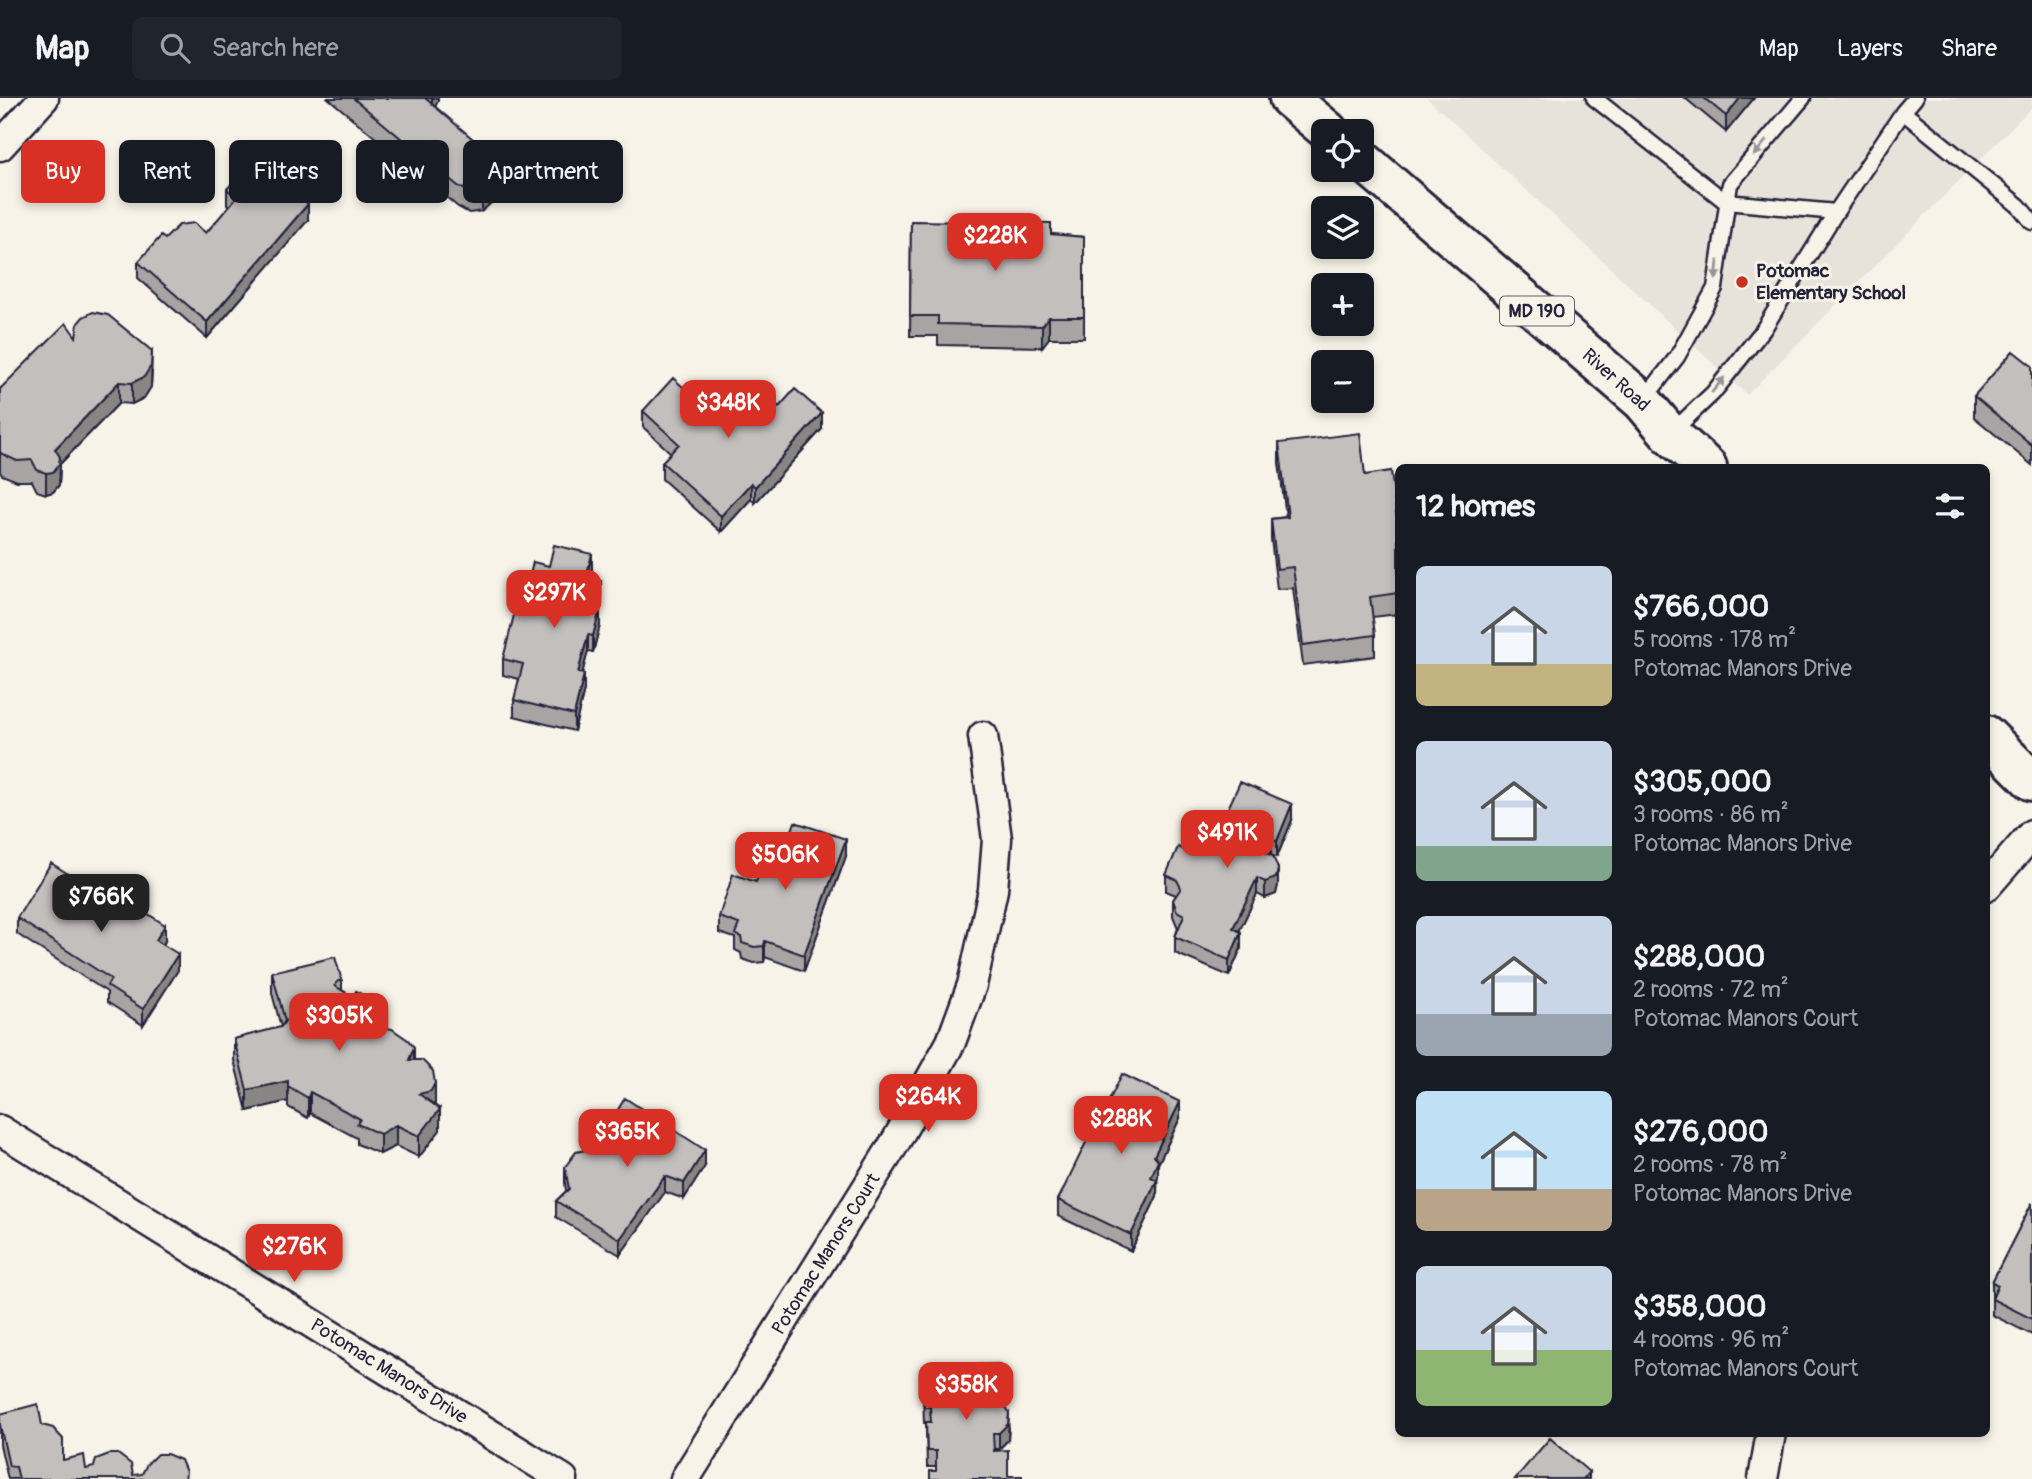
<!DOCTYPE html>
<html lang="en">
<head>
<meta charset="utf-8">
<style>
	:root { --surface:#171b24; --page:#20242c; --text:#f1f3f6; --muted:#9ea1a6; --line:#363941; --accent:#d93025 }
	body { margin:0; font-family:Pangolin,sans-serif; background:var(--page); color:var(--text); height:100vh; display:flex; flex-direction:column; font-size:26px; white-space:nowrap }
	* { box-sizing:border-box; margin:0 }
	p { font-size:23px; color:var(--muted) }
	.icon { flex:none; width:38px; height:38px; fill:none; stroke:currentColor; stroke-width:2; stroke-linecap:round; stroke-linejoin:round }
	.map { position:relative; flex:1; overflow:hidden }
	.side { position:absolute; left:1395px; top:366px; width:595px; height:973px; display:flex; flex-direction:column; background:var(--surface); border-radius:10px; box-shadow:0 4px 10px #0003 }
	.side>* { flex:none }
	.banner { position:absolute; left:21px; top:42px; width:665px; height:63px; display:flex; gap:14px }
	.tools { position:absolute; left:1311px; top:21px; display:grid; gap:14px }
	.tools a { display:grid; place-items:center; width:63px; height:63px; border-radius:10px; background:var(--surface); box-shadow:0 4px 10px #0003; font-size:35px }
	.price { position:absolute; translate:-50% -60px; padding:0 16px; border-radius:14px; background:var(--accent); color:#fff; font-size:23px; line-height:46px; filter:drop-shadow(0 2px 4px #0008) }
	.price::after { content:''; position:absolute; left:50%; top:42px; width:21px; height:16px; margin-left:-10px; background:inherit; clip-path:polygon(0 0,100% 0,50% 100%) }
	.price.active { background:#222; color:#fff }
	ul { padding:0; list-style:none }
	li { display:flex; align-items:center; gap:21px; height:175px; padding:0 21px }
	li span { display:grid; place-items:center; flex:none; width:196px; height:140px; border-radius:10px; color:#555 }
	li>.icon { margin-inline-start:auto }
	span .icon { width:84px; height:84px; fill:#fffc; stroke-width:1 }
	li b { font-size:30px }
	h2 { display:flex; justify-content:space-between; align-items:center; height:84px; padding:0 21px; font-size:30px }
	.pill { padding:0 24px; border-radius:10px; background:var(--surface); box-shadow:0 4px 10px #0003; font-size:24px; line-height:63px }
	.pill.active { background:var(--accent); color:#fff }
	header { display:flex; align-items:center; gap:42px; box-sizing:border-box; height:98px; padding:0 35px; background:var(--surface); border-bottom:2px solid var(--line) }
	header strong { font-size:33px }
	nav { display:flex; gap:38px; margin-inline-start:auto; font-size:24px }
	.search { width:490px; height:63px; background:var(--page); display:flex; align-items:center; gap:18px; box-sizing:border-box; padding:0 24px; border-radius:10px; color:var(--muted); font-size:26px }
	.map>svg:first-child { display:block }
	.built { fill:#e7e3db }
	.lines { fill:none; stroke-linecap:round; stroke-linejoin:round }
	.lane-casing { stroke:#22223b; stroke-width:19 }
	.street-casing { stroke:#22223b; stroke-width:33 }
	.primary-casing { stroke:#22223b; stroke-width:44 }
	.lane { stroke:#f7f3e8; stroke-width:14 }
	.street { stroke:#f7f3e8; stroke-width:28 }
	.primary { stroke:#f7f3e8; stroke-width:38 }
	.wall { fill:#a7a4a3; stroke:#22223b; stroke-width:2 }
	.shaded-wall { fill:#888684; stroke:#22223b; stroke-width:2 }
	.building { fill:#c2bfbd; stroke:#22223b; stroke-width:2 }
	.oneway { fill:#97959a }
	.poi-dot { fill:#c8321e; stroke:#f7f3e8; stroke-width:2.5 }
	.labels { text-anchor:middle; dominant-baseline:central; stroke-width:6; stroke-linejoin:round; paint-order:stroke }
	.shield { fill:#f7f3e8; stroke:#62616f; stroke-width:2 }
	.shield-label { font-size:18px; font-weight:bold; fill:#22223b }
	.poi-label { font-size:19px; font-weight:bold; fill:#22223b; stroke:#f7f3e8; text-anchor:start }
	.street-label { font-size:19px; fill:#22223b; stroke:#f7f3e8 }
</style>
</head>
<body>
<header>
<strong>Map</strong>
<div class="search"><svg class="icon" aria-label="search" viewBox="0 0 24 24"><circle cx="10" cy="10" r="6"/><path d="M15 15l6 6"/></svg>Search here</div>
<nav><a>Map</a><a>Layers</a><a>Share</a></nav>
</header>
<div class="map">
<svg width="2032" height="1381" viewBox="0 0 2032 1381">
	<rect width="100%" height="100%" fill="#f7f3e8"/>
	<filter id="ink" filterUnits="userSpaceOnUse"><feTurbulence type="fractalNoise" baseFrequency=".0143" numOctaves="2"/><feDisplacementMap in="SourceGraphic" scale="14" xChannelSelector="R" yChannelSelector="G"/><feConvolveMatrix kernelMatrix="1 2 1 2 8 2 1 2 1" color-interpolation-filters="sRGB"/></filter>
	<g filter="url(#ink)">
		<path class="built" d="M1427,0H2032V9L1747,297Z"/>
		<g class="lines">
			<defs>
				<path id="lane" d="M1594,0L1726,104L1836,114
					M1903,14L2019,108L2032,124
					M1643,303L1677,259L1715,190L1730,86L1803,0
					M1671,335L1713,295L1763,232L1836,114L1903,14L1915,0"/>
				<path id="street" d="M0,48L44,0
					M1986,789L2032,736
					M0,1032L563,1381
					M685,1381L896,1043L951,944L972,887L993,792L997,741L983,638
					M1763,1381L1771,1335"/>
				<path id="primary" d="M1289,0L1328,33
					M1362,62L1642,303L1670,336L1707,369
					M1986,637L2032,683"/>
			</defs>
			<use href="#lane" class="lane-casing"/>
			<use href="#street" class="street-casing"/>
			<use href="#primary" class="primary-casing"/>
			<use href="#lane" class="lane"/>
			<use href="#street" class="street"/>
			<use href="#primary" class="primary"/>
		</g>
		<path class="wall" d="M328,0H438L435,9L495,94L491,105L482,113L469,115L458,109Z
			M1685,0H1754L1726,34Z
			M227,91L308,122L207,240L138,180V164L165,141L206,135L229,109L227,107Z
			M911,123L1084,139V240H1049L1042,249L938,247V238H910Z
			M2032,268V367L1974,319V298Z
			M152,274L151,289L144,300L132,306L119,305L60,366L59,387L53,394L46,396L37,393L32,383H17L2,377L0,374V291Z
			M748,307L779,309L822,331L755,405L751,401L721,434L662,381V364L671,355L643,329V313L717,320Z
			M1279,345L1365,377L1398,428V516L1372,519L1375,537V558L1303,567L1293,490L1277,491L1271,441V421L1286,419L1279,365Z
			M549,468L592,472L590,481L601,499L598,509L600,527L593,554L588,553L582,576L584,592L574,633L514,618V602L519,581L503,577V561L528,486Z
			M1292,722L1277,759L1273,758L1278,787L1276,796L1265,800L1257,796L1239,833L1241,850L1229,878L1175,855V839L1178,830L1173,818V802L1176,797L1166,793V777L1190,754L1197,752V747Z
			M846,758L804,873L765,859L764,864L754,865L742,861L741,855L735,852V840L719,835V819L756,784L781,764Z
			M17,820L165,843L163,847L178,872L143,927L107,904V894L17,836Z
			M272,874L342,883V892L376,913L377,928L414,962L435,1005L434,1007L440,1032L419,1059L396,1048L380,1056L357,1046V1040L310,1015L308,1020L288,1009V1003L247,1013L234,962V941L281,929L272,895Z
			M1105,1011L1180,1020L1158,1066L1157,1098L1131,1153L1058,1118V1102L1103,1025L1105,1019Z
			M705,1068L684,1101L665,1094L620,1157L556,1119V1103L566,1093L565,1085V1069Z
			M2032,1105V1237L1992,1217V1184Z
			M922,1269L1001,1306L1009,1330L1008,1342L999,1351H993L1008,1378L1022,1381L936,1373V1369H927L926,1325H924Z
			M0,1316L42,1327L63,1362L86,1371L133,1377L186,1381H8L0,1347Z"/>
		<path class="shaded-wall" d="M432,0H438V3L432,15Z
			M1740,0H1754L1726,34V18Z
			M495,73V94L491,105L482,113V92Z
			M308,106V122L207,240V224Z
			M1049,219V240L1042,249V228Z
			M152,253L151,289L144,300L132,306V285Z
			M119,284V305L60,366L59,387L53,394L46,396V375L55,351Z
			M822,315V331L755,405V389Z
			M751,385V401L721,434V418Z
			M592,456V472L586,496V480Z
			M601,483V499L595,523V507Z
			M600,511V527L593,554V538Z
			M588,537V553L578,591V575Z
			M584,576V592L574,633V617Z
			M1292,706V722L1277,759V743Z
			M846,741V758L804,873V857Z
			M1271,742V758L1266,755Z
			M1278,771V787L1276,796L1265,800V784Z
			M1257,780V796L1233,846V830Z
			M165,827V843L156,858V842Z
			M1241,834V850L1229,878V862Z
			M765,843V859L764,864V848Z
			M178,856V872L143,927V911Z
			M376,905L377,934L366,954V933L372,911Z
			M414,949V969L409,962Z
			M288,983V1003L247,1013V992Z
			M435,985V1005L431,1014L419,996Z
			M310,994V1015L308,1020V1000Z
			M1180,1004V1020L1158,1066V1079L1151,1095V1079L1154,1058Z
			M440,1011V1032L419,1059V1038Z
			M396,1027V1048L380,1056V1036Z
			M705,1052V1068L684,1101V1085Z
			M665,1078V1094L620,1157V1141Z
			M1157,1082V1098L1131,1153V1137Z
			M1009,1314L1008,1342L999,1351V1335Z
			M1589,1374V1381H1583Z"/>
		<path class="building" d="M353,0H425L487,53L494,62L495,73L491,84L482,92L469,94L458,88Z
			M1704,0H1740L1726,18Z
			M254,59L308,106L207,224L138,164L161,138L165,141L179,127L194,125L206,135L237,99L227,91Z
			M911,123L1051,125V136L1084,139V219H1049L1042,228L938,226V218H910Z
			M93,214L108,217L152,253L151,268L144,279L132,285L119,284L55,351L60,359L59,366L53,374L46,375L37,372L32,362L17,363L2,356L0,354V291L66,225L76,239L78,225L83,219Z
			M2013,253L2032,268V347L1974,298Z
			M673,280L717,320L737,297L748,307L761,293L779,309L795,291L822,315L755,389L751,385L721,418L662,364L679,346L643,313Z
			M1360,335L1365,377L1391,373L1398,428V495L1370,499L1375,537L1303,547L1293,469L1277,471L1271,421L1288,419L1279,345Z
			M554,447L592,456L586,480L601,483L595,507L600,511L593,538L588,537L578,575L584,576L574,617L514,602L523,566L503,561L522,485L528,486L533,464L549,468Z
			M1240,684L1292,706L1277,743L1271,742L1266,755L1273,758L1278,771L1276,780L1265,784L1257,780L1233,830L1241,834L1229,862L1175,839L1184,817L1177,813L1173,802L1181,790L1177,782L1166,777L1178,749L1190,754L1198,751L1197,747L1202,736L1212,732L1217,735Z
			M795,724L846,741L804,857L765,843L764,848L754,849L742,845L741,839L735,836L739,826L719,819L733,776L756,784L765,759L781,764Z
			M51,765L120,809L125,801L165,827L156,842L178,856L143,911L107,888L111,881L17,820Z
			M335,859L342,883H338L335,888L353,899L356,893L376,905L372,911L377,913L366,933L372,934L375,928L392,931L408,942L414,949L409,962H422L433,973L435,985L431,993L419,996L440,1011L419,1038L396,1027L380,1036L357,1026L360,1021L310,994L308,1000L288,988V983L247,992L234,941L281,929L285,923L272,874Z
			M1122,976L1180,1004L1154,1058L1158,1063L1151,1079L1157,1082L1131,1137L1058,1102L1097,1022L1103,1025L1108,1013L1105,1011Z
			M625,1000L705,1052L684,1085L665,1078L620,1141L556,1103L569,1091L565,1069L576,1054L595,1050Z
			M2032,1105V1221L1992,1201L1998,1187L1992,1184Z
			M999,1266L1001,1306H1004L1009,1314L1008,1326L999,1335H993L994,1353L1008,1352V1378H1022V1381H930V1373H936V1353H927L926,1324H931L930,1309H924L922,1269Z
			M38,1306L42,1327L53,1330L63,1341V1362L84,1357L86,1371L94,1369L96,1361L109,1356H118L131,1366L133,1377L142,1376L147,1366L157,1356H167L181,1362L186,1374L185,1381H19L16,1369L9,1368L0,1327V1316Z
			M1550,1340L1589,1374L1583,1381H1515Z"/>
		<defs><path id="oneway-solid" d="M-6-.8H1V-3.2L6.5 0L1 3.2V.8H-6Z" transform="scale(1.75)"/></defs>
		<g class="oneway">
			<use href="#oneway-solid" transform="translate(1760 50) rotate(130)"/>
			<use href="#oneway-solid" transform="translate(1717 172) rotate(97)"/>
			<use href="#oneway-solid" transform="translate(1718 287) rotate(-51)"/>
		</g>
	</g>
	<circle class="poi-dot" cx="1742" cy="184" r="7"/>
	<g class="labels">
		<rect class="shield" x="1500" y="198.5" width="74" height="29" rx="5"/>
		<g class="shield-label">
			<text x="1537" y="213">MD 190</text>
		</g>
		<g class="poi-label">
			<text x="1756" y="173">Potomac<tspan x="1756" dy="22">Elementary School</tspan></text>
		</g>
		<g class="street-label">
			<text transform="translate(1616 282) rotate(42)">River Road</text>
			<text transform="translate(826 1156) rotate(-58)">Potomac Manors Court</text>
			<text transform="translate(389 1273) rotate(32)">Potomac Manors Drive</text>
		</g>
	</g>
</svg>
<div class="tools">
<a><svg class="icon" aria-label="locate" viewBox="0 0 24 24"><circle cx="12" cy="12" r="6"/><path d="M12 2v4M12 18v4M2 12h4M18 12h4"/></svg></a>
<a><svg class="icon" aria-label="layers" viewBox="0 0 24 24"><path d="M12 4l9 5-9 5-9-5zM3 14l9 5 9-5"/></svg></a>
<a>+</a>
<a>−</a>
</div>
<b class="price" style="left:995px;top:175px">$228K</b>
<b class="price" style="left:728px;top:342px">$348K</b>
<b class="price" style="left:554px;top:532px">$297K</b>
<b class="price" style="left:1227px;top:772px">$491K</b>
<b class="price" style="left:785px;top:794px">$506K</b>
<b class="price active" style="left:101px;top:836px">$766K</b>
<b class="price" style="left:339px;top:955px">$305K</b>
<b class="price" style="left:928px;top:1036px">$264K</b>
<b class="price" style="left:1121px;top:1058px">$288K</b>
<b class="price" style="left:627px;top:1071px">$365K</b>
<b class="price" style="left:294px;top:1186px">$276K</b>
<b class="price" style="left:966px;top:1324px">$358K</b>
<div class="banner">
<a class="pill active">Buy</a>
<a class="pill">Rent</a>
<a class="pill">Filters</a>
<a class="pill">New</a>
<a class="pill">Apartment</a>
</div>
<section class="side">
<h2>12 homes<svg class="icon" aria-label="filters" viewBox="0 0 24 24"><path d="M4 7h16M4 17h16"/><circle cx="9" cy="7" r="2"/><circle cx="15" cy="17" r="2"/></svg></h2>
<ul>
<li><span style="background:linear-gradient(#c9d6e8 70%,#c2b280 0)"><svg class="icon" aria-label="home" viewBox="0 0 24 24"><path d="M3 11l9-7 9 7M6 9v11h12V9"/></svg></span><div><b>$766,000</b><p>5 rooms · 178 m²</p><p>Potomac Manors Drive</p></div></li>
<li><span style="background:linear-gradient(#c9d6e8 75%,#7fa58c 0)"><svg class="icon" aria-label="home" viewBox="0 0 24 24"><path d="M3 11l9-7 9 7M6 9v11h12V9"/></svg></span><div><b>$305,000</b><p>3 rooms · 86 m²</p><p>Potomac Manors Drive</p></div></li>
<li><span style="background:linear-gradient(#c9d6e8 70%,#9aa5b1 0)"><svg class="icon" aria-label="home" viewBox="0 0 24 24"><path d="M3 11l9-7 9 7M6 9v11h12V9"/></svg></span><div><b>$288,000</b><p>2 rooms · 72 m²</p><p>Potomac Manors Court</p></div></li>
<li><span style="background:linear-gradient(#bfe0f5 70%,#b9a48a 0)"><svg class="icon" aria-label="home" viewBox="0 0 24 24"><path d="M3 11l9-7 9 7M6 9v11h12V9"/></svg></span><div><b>$276,000</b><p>2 rooms · 78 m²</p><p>Potomac Manors Drive</p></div></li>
<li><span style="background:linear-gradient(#c9d6e8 60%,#8fb573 0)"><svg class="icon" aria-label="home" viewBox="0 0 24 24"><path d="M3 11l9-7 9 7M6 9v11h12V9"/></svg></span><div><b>$358,000</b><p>4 rooms · 96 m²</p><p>Potomac Manors Court</p></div></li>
</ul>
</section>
</div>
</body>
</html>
